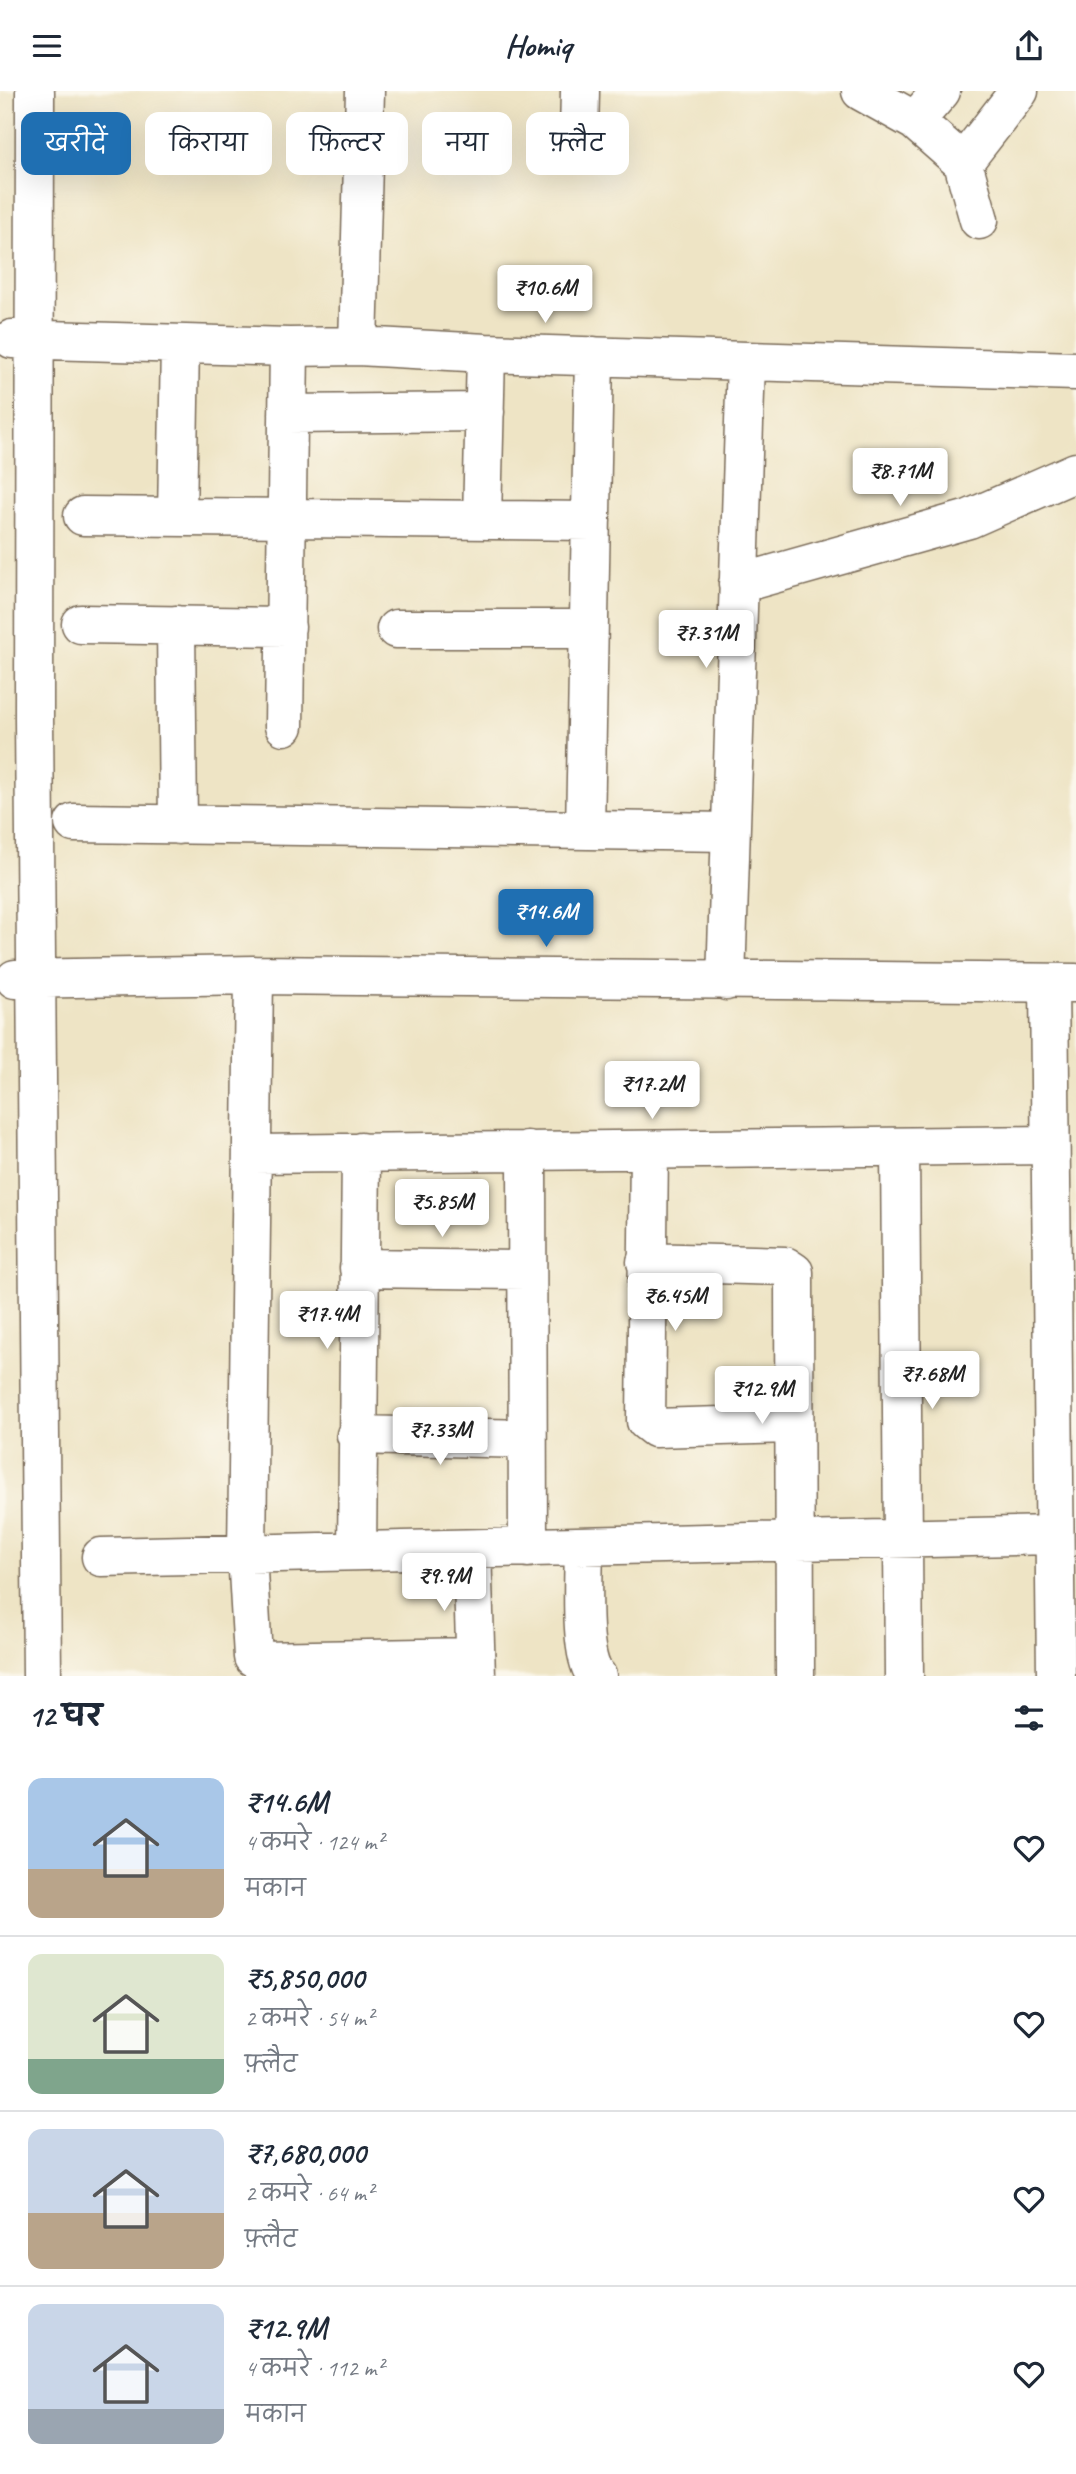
<!DOCTYPE html>
<html lang="hi">
<head>
<meta charset="utf-8">
<style>
	:root { --surface:#fff; --page:#f2f2f3; --text:#1f2937; --muted:#747a83; --line:#e0e1e3; --accent:#1f6fb2 }
	body { margin:0; font-family:Caveat,"Playpen Sans Deva",sans-serif; background:var(--page); color:var(--text); height:100vh; display:flex; flex-direction:column; font-size:26px; white-space:nowrap }
	* { box-sizing:border-box; margin:0 }
	p { font-size:23px; color:var(--muted) }
	.icon { flex:none; width:38px; height:38px; fill:none; stroke:currentColor; stroke-width:2; stroke-linecap:round; stroke-linejoin:round }
	.map { position:relative; height:1585px; overflow:hidden }
	.panel { display:flex; flex-direction:column; background:var(--surface); flex:1 }
	.panel>* { flex:none }
	.banner { position:absolute; left:21px; top:21px; width:700px; height:63px; display:flex; gap:14px }
	.price { position:absolute; translate:-50% -60px; padding:0 16px; border-radius:7px; background:#fff; color:#222; font-size:23px; line-height:46px; filter:drop-shadow(0 2px 4px #0008) }
	.price::after { content:''; position:absolute; left:50%; top:42px; width:21px; height:16px; margin-left:-10px; background:inherit; clip-path:polygon(0 0,100% 0,50% 100%) }
	.price.selected { background:var(--accent); color:#fff }
	ul { padding:0; list-style:none }
	li { display:flex; align-items:center; gap:21px; height:175px; padding:0 28px }
	li+li { border-top:2px solid var(--line) }
	li span { display:grid; place-items:center; flex:none; width:196px; height:140px; border-radius:14px; color:#555 }
	li>.icon { margin-inline-start:auto }
	span .icon { width:84px; height:84px; fill:#fffc; stroke-width:1 }
	li b { font-size:30px }
	h2 { display:flex; justify-content:space-between; align-items:center; height:84px; padding:0 28px; font-size:30px }
	.tag { padding:0 24px; border-radius:14px; background:var(--surface); box-shadow:0 7px 28px #0002; font-size:24px; line-height:63px }
	.tag.selected { background:var(--accent); color:#fff }
	header { display:flex; justify-content:space-between; align-items:center; height:91px; padding:0 28px; background:var(--surface); font-size:32px; font-weight:800 }
	.map>svg:first-child { display:block }
	.lines { fill:none; stroke-linecap:round; stroke-linejoin:round }
	.minor-casing { stroke:#7a6b58; stroke-width:41 }
	.minor { stroke:#fff; stroke-width:38 }
</style>
</head>
<body>
<header><svg class="icon" aria-label="menu" viewBox="0 0 24 24"><path d="M4 6h16M4 12h16M4 18h16"/></svg>Homiq<svg class="icon" aria-label="share" viewBox="0 0 24 24"><path d="M12 15V3M7 8l5-5 5 5M5 13v7h14v-7"/></svg></header>
<div class="map">
<svg width="1076" height="1585" viewBox="0 0 1076 1585">
	<rect width="100%" height="100%" fill="#fbf7ec"/>
	<filter id="ink" filterUnits="userSpaceOnUse"><feTurbulence type="fractalNoise" baseFrequency=".0143" numOctaves="2"/><feDisplacementMap in="SourceGraphic" scale="14" xChannelSelector="R" yChannelSelector="G"/><feConvolveMatrix kernelMatrix="1 2 1 2 8 2 1 2 1" color-interpolation-filters="sRGB"/></filter>
	<filter id="wash" filterUnits="userSpaceOnUse"><feTurbulence type="fractalNoise" baseFrequency=".00686" numOctaves="4" result="noise"/><feDisplacementMap in="SourceGraphic" scale="28" xChannelSelector="R" yChannelSelector="G"/><feGaussianBlur stdDeviation="1.57" result="paint"/><feColorMatrix in="noise" values="0 0 0 0 0 0 0 0 0 0 0 0 0 0 0 0 0 1.4 0 .05"/><feComposite in="paint" operator="in"/></filter>
	<g filter="url(#wash)">
		<rect width="100%" height="100%" fill="#eee4c5"/>
	</g>
	<g filter="url(#ink)">
		<g class="lines">
			<defs>
				<path id="minor" d="M35,0L34,627L42,1585
					M861,0L915,30L963,72L979,129
					M915,30L941,0
					M579,42L580,0
					M963,72L1019,0
					M12,248L289,256L358,255L486,262L1076,280
					M358,255L365,0
					M288,323L485,321
					M83,425L591,430
					M177,426L180,253
					M482,429L486,262
					M738,493L969,428L1076,381
					M81,533L286,536
					M176,534L178,734
					M396,538H588
					M284,635L289,256
					M74,732L730,741
					M585,739L594,265
					M254,884L247,1463L253,1566L260,1570L475,1566
					M15,888L254,884L1076,892
					M726,890L746,270
					M1049,892L1056,1585
					M900,1056L904,1585
					M527,1059L528,1457
					M649,1059L646,1330L655,1337L792,1333
					M255,1063L1050,1054
					M646,1171L785,1175L794,1181L795,1585
					M359,1177L525,1179
					M356,1344L526,1348
					M584,1455C584,1481 578,1570 597,1585
					M472,1458L476,1585
					M357,1460L361,1061
					M101,1466L1054,1444"/>
			</defs>
			<use href="#minor" class="minor-casing"/>
			<use href="#minor" class="minor"/>
		</g>
	</g>
</svg>
<b class="price" style="left:545px;top:234px">₹10.6M</b>
<b class="price" style="left:900px;top:417px">₹8.71M</b>
<b class="price" style="left:706px;top:579px">₹7.31M</b>
<b class="price selected" style="left:546px;top:858px">₹14.6M</b>
<b class="price" style="left:652px;top:1030px">₹17.2M</b>
<b class="price" style="left:442px;top:1148px">₹5.85M</b>
<b class="price" style="left:675px;top:1242px">₹6.45M</b>
<b class="price" style="left:327px;top:1260px">₹17.4M</b>
<b class="price" style="left:932px;top:1320px">₹7.68M</b>
<b class="price" style="left:762px;top:1335px">₹12.9M</b>
<b class="price" style="left:440px;top:1376px">₹7.33M</b>
<b class="price" style="left:444px;top:1522px">₹9.9M</b>
<div class="banner">
<a class="tag selected">खरीदें</a>
<a class="tag">किराया</a>
<a class="tag">फ़िल्टर</a>
<a class="tag">नया</a>
<a class="tag">फ़्लैट</a>
</div>
</div>
<section class="panel">
<h2>12 घर<svg class="icon" aria-label="filters" viewBox="0 0 24 24"><path d="M4 7h16M4 17h16"/><circle cx="9" cy="7" r="2"/><circle cx="15" cy="17" r="2"/></svg></h2>
<ul>
<li><span style="background:linear-gradient(#a9c7e8 65%,#b9a48a 0)"><svg class="icon" aria-label="home" viewBox="0 0 24 24"><path d="M3 11l9-7 9 7M6 9v11h12V9"/></svg></span><div><b>₹14.6M</b><p>4 कमरे · 124 m²</p><p>मकान</p></div><svg class="icon" aria-label="heart" viewBox="0 0 24 24"><path d="M12 20l-8-8c-3-5 5-10 8-4 3-6 11-1 8 4z"/></svg></li>
<li><span style="background:linear-gradient(#dfe7d0 75%,#7fa58c 0)"><svg class="icon" aria-label="home" viewBox="0 0 24 24"><path d="M3 11l9-7 9 7M6 9v11h12V9"/></svg></span><div><b>₹5,850,000</b><p>2 कमरे · 54 m²</p><p>फ़्लैट</p></div><svg class="icon" aria-label="heart" viewBox="0 0 24 24"><path d="M12 20l-8-8c-3-5 5-10 8-4 3-6 11-1 8 4z"/></svg></li>
<li><span style="background:linear-gradient(#c9d6e8 60%,#b9a48a 0)"><svg class="icon" aria-label="home" viewBox="0 0 24 24"><path d="M3 11l9-7 9 7M6 9v11h12V9"/></svg></span><div><b>₹7,680,000</b><p>2 कमरे · 64 m²</p><p>फ़्लैट</p></div><svg class="icon" aria-label="heart" viewBox="0 0 24 24"><path d="M12 20l-8-8c-3-5 5-10 8-4 3-6 11-1 8 4z"/></svg></li>
<li><span style="background:linear-gradient(#c9d6e8 75%,#9aa5b1 0)"><svg class="icon" aria-label="home" viewBox="0 0 24 24"><path d="M3 11l9-7 9 7M6 9v11h12V9"/></svg></span><div><b>₹12.9M</b><p>4 कमरे · 112 m²</p><p>मकान</p></div><svg class="icon" aria-label="heart" viewBox="0 0 24 24"><path d="M12 20l-8-8c-3-5 5-10 8-4 3-6 11-1 8 4z"/></svg></li>
</ul>
</section>
</body>
</html>
